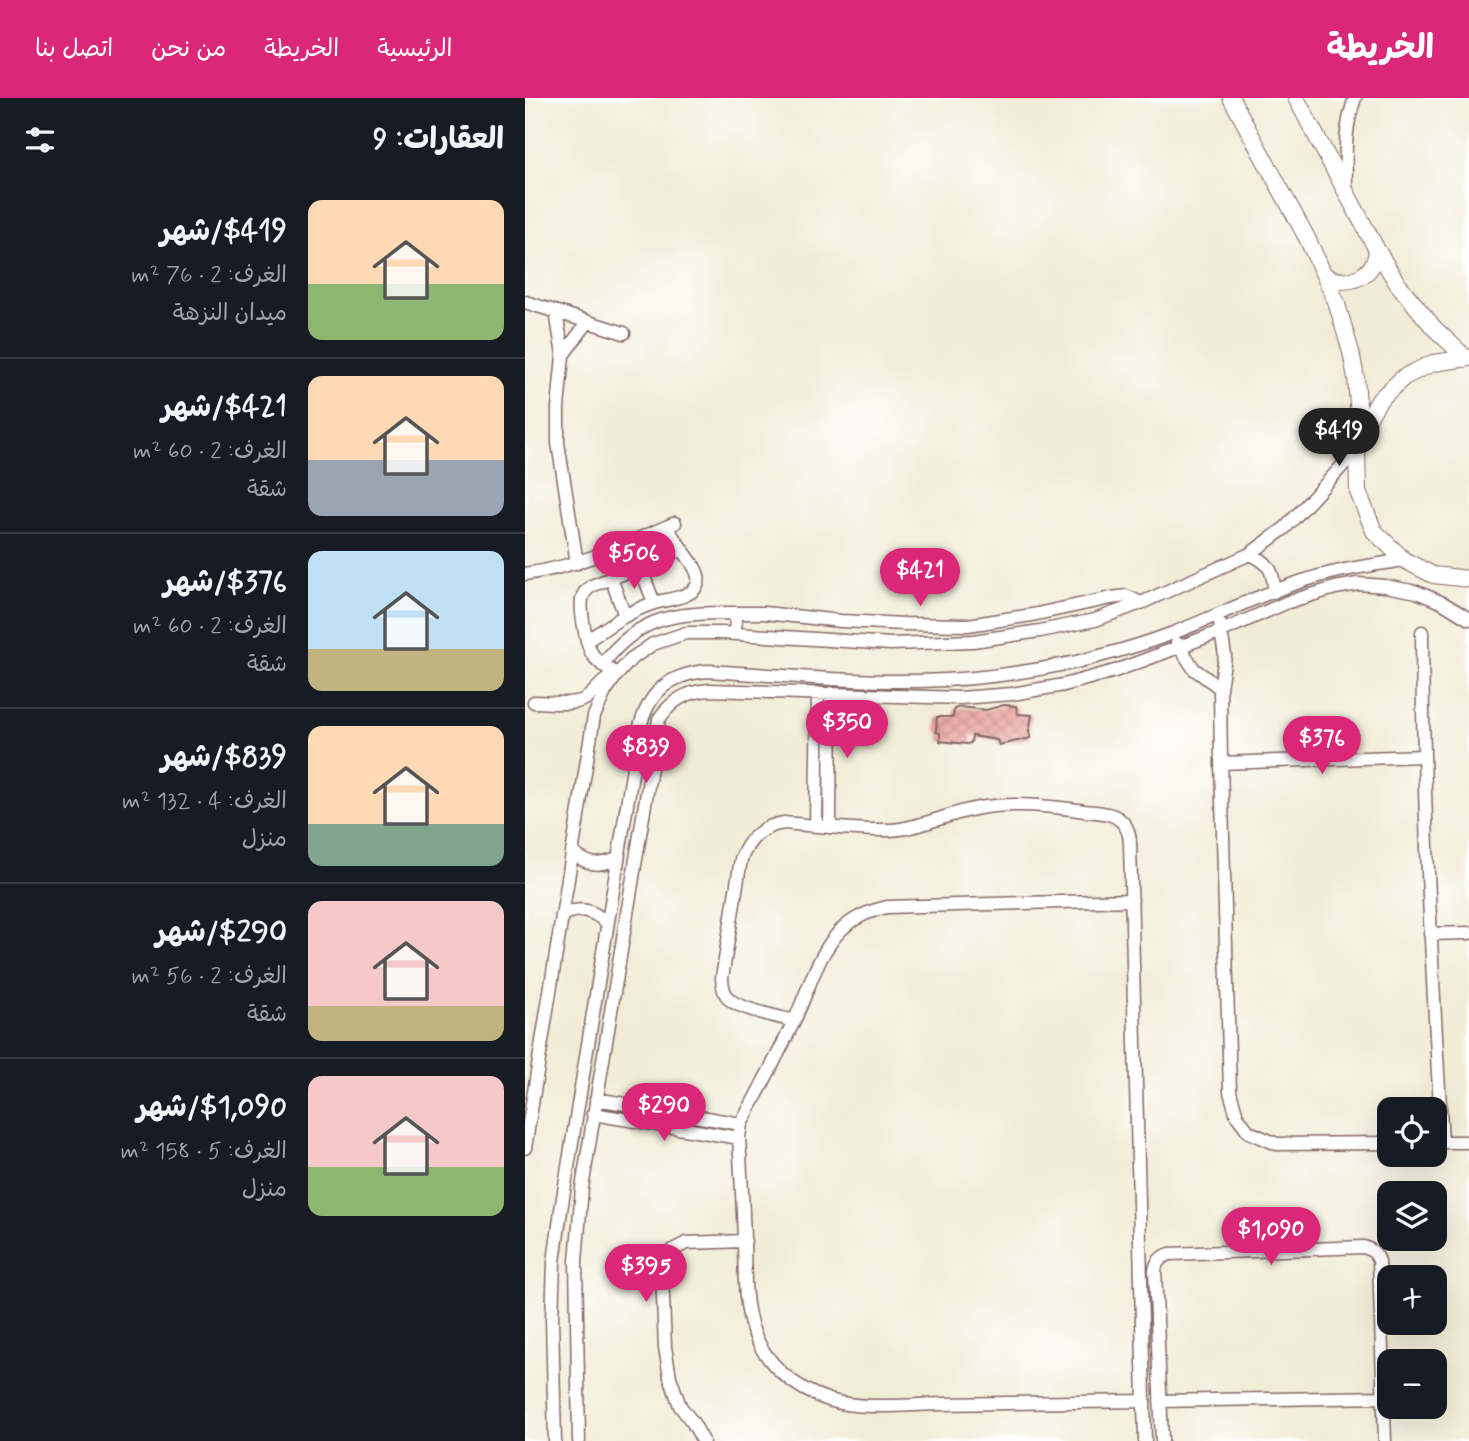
<!DOCTYPE html>
<html lang="ar">
<head>
<meta charset="utf-8">
<style>
	:root { --surface:#171b24; --page:#20242c; --text:#f1f3f6; --muted:#9ea1a6; --line:#363941; --accent:#db2777 }
	body { margin:0; font-family:Mynerve,"Playpen Sans Arabic",sans-serif; background:var(--page); color:var(--text); direction:rtl; height:100vh; display:flex; flex-direction:column; font-size:26px; white-space:nowrap }
	* { box-sizing:border-box; margin:0 }
	p { font-size:23px; color:var(--muted) }
	.icon { flex:none; width:38px; height:38px; fill:none; stroke:currentColor; stroke-width:2; stroke-linecap:round; stroke-linejoin:round }
	.map { position:relative; flex:1; overflow:hidden; direction:ltr }
	.panel { display:flex; flex-direction:column; background:var(--surface); width:525px }
	.panel>* { flex:none }
	.tools { position:absolute; left:852px; top:999px; display:grid; gap:14px }
	.tools a { display:grid; place-items:center; width:70px; height:70px; border-radius:14px; background:var(--surface); box-shadow:0 7px 28px #0002; font-size:35px }
	.price { position:absolute; translate:-50% -60px; padding:0 16px; border-radius:24px; background:var(--accent); color:#fff; font-size:23px; line-height:46px; filter:drop-shadow(0 2px 4px #0008) }
	.price::after { content:''; position:absolute; left:50%; top:42px; width:21px; height:16px; margin-left:-10px; background:inherit; clip-path:polygon(0 0,100% 0,50% 100%) }
	.price.on { background:#222; color:#fff }
	ul { padding:0; list-style:none }
	li { display:flex; align-items:center; gap:21px; height:175px; padding:0 21px }
	li+li { border-top:2px solid var(--line) }
	li span { display:grid; place-items:center; flex:none; width:196px; height:140px; border-radius:14px; color:#555 }
	li>.icon { margin-inline-start:auto }
	span .icon { width:84px; height:84px; fill:#fffc; stroke-width:1 }
	li b { font-size:30px }
	h2 { display:flex; justify-content:space-between; align-items:center; height:84px; padding:0 21px; font-size:30px }
	header { display:flex; align-items:center; gap:42px; box-sizing:border-box; height:98px; padding:0 35px; background:var(--accent); color:#fff }
	header strong { font-size:33px }
	nav { display:flex; gap:38px; margin-inline-start:auto; font-size:24px }
	main { display:flex; flex:1; min-height:0 }
	.map>svg:first-child { display:block }
	.building { fill:url(#building-cross-hatch) }
	.lines { fill:none; stroke-linecap:round; stroke-linejoin:round }
	.minor-casing { stroke:#846766; stroke-width:15 }
	.tertiary-casing { stroke:#846766; stroke-width:18 }
	.minor { stroke:#fff; stroke-width:12 }
	.tertiary { stroke:#fff; stroke-width:16 }
</style>
</head>
<body>
<header>
<strong>الخريطة</strong>
<nav><a>الرئيسية</a><a>الخريطة</a><a>من نحن</a><a>اتصل بنا</a></nav>
</header>
<main>
<div class="map">
<svg width="944" height="1343" viewBox="0 0 944 1343">
	<defs>
		<pattern id="building-cross-hatch" width="8" height="8" patternUnits="userSpaceOnUse" patternTransform="scale(1.75)"><rect width="8" height="8" fill="#e99a93"/><path d="M0 0l8 8M0 8l8-8" fill="none" stroke="#bf7d78"/></pattern>
	</defs>
	<rect width="100%" height="100%" fill="#fff"/>
	<filter id="ink" filterUnits="userSpaceOnUse"><feTurbulence type="fractalNoise" baseFrequency=".0143" numOctaves="2"/><feDisplacementMap in="SourceGraphic" scale="14" xChannelSelector="R" yChannelSelector="G"/><feConvolveMatrix kernelMatrix="1 2 1 2 8 2 1 2 1" color-interpolation-filters="sRGB"/></filter>
	<filter id="wash" filterUnits="userSpaceOnUse"><feTurbulence type="fractalNoise" baseFrequency=".00686" numOctaves="4" result="noise"/><feDisplacementMap in="SourceGraphic" scale="28" xChannelSelector="R" yChannelSelector="G"/><feGaussianBlur stdDeviation="1.57" result="paint"/><feColorMatrix in="noise" values="0 0 0 0 0 0 0 0 0 0 0 0 0 0 0 0 0 1.4 0 .05"/><feComposite in="paint" operator="in"/></filter>
	<g filter="url(#wash)">
		<rect width="100%" height="100%" fill="#f1ecd5"/>
		<g id="blocks">
			<path class="building" d="M479,607L491,608L493,616L507,617L504,633L506,640L474,647L472,642L447,638L446,645L442,646L415,643V635L411,634L412,619H428L429,611L435,609L461,612Z"/>
		</g>
	</g>
	<g filter="url(#ink)">
		<use href="#blocks" fill-opacity="0" stroke="#846766" stroke-width="2"/>
		<g class="lines">
			<defs>
				<path id="minor" d="M821,93C821,58 818,34 830,0
					M0,204L99,235
					M31,214L38,257L33,310V345L52,465
					M38,257L63,224
					M725,456C744,464 749,473 749,494
					M115,468L129,505
					M0,476C53,469 102,446 150,425
					M86,480L100,518
					M695,526L700,558L695,590L696,665L705,994L712,1018L724,1034L752,1046L864,1045
					M897,534C898,705 907,874 917,1044
					M210,536L211,515H239L316,523L380,526L443,527L507,517L586,500L601,498L616,505
					M62,543C83,528 104,513 129,505C141,501 169,500 173,485C176,474 163,460 157,451
					M652,545L669,571L695,590
					M77,567C115,516 152,515 211,515
					M93,576C83,571 73,565 67,556C61,545 55,514 57,501C58,495 61,492 66,488L136,461L157,451L141,429
					M9,604C22,604 49,608 60,601C70,595 75,584 86,579
					M696,665L898,658
					M291,728L293,595
					M305,729L306,595
					M47,754C63,767 72,769 92,761
					M607,802L362,809C344,813 328,820 315,833C291,858 283,895 268,925C252,959 234,993 216,1026L214,1040C216,1074 218,1108 219,1142C220,1172 218,1203 228,1232C240,1266 270,1291 304,1302C335,1312 382,1307 416,1306C483,1305 551,1304 619,1303
					M37,817C56,809 66,811 82,825
					M905,836L944,835
					M269,923C254,919 214,911 204,901C199,895 197,888 197,880L216,761C224,740 237,728 259,725C294,728 331,733 366,732C396,730 424,715 454,710C488,704 525,708 560,713C570,714 582,714 591,719C601,725 605,735 605,746L620,1343
					M71,1001L216,1026
					M68,1016L214,1040
					M910,1044H944
					M0,1050L69,618L80,594L90,579L106,561L128,546L161,535H196L366,546L448,543L515,533L570,522L616,505L725,456L760,430L832,352
					M635,1303L858,1299
					M30,1343L27,1221L29,1164L36,1112L114,633C123,594 144,576 183,573C253,577 324,584 394,583C447,582 500,575 551,564C584,556 617,547 648,535C700,515 751,488 806,475C830,469 855,466 879,462
					M54,1343L51,1163L57,1090L134,621C147,602 161,594 184,592L435,600L487,596L539,587L590,573L697,533L763,504L810,490L833,486L860,488L892,494L918,505L944,521
					M178,1343L168,1325L155,1308L145,1279L140,1249L137,1175L143,1159L148,1152L161,1145L220,1143
					M637,1343L630,1173C631,1163 636,1159 645,1156L839,1149C847,1152 851,1155 854,1163L860,1343"/>
				<path id="tertiary" d="M706,0L782,140L811,203L826,254L831,280L835,333
					M771,0L852,152L872,185L909,230L941,260
					M801,178C823,190 850,178 852,152
					M944,260L908,265L879,279L855,301L835,333L832,352L833,394L849,433L879,462L908,477L944,481"/>
			</defs>
			<use href="#minor" class="minor-casing"/>
			<use href="#tertiary" class="tertiary-casing"/>
			<use href="#minor" class="minor"/>
			<use href="#tertiary" class="tertiary"/>
		</g>
	</g>
</svg>
<div class="tools">
<a><svg class="icon" aria-label="locate" viewBox="0 0 24 24"><circle cx="12" cy="12" r="6"/><path d="M12 2v4M12 18v4M2 12h4M18 12h4"/></svg></a>
<a><svg class="icon" aria-label="layers" viewBox="0 0 24 24"><path d="M12 4l9 5-9 5-9-5zM3 14l9 5 9-5"/></svg></a>
<a>+</a>
<a>−</a>
</div>
<b class="price on" style="left:814px;top:370px">$419</b>
<b class="price" style="left:109px;top:493px">$506</b>
<b class="price" style="left:395px;top:510px">$421</b>
<b class="price" style="left:322px;top:662px">$350</b>
<b class="price" style="left:797px;top:678px">$376</b>
<b class="price" style="left:121px;top:687px">$839</b>
<b class="price" style="left:139px;top:1045px">$290</b>
<b class="price" style="left:746px;top:1169px">$1,090</b>
<b class="price" style="left:121px;top:1206px">$395</b>
</div>
<section class="panel">
<h2>العقارات: 9<svg class="icon" aria-label="filters" viewBox="0 0 24 24"><path d="M4 7h16M4 17h16"/><circle cx="9" cy="7" r="2"/><circle cx="15" cy="17" r="2"/></svg></h2>
<ul>
<li><span style="background:linear-gradient(#ffd9b3 60%,#8fb573 0)"><svg class="icon" aria-label="home" viewBox="0 0 24 24"><path d="M3 11l9-7 9 7M6 9v11h12V9"/></svg></span><div><b>$419/شهر</b><p>الغرف: 2 · 76 m²</p><p>ميدان النزهة</p></div></li>
<li><span style="background:linear-gradient(#ffd9b3 60%,#9aa5b1 0)"><svg class="icon" aria-label="home" viewBox="0 0 24 24"><path d="M3 11l9-7 9 7M6 9v11h12V9"/></svg></span><div><b>$421/شهر</b><p>الغرف: 2 · 60 m²</p><p>شقة</p></div></li>
<li><span style="background:linear-gradient(#bfe0f5 70%,#c2b280 0)"><svg class="icon" aria-label="home" viewBox="0 0 24 24"><path d="M3 11l9-7 9 7M6 9v11h12V9"/></svg></span><div><b>$376/شهر</b><p>الغرف: 2 · 60 m²</p><p>شقة</p></div></li>
<li><span style="background:linear-gradient(#ffd9b3 70%,#7fa58c 0)"><svg class="icon" aria-label="home" viewBox="0 0 24 24"><path d="M3 11l9-7 9 7M6 9v11h12V9"/></svg></span><div><b>$839/شهر</b><p>الغرف: 4 · 132 m²</p><p>منزل</p></div></li>
<li><span style="background:linear-gradient(#f6c9c9 75%,#c2b280 0)"><svg class="icon" aria-label="home" viewBox="0 0 24 24"><path d="M3 11l9-7 9 7M6 9v11h12V9"/></svg></span><div><b>$290/شهر</b><p>الغرف: 2 · 56 m²</p><p>شقة</p></div></li>
<li><span style="background:linear-gradient(#f6c9c9 65%,#8fb573 0)"><svg class="icon" aria-label="home" viewBox="0 0 24 24"><path d="M3 11l9-7 9 7M6 9v11h12V9"/></svg></span><div><b>$1,090/شهر</b><p>الغرف: 5 · 158 m²</p><p>منزل</p></div></li>
</ul>
</section>
</main>
</body>
</html>
